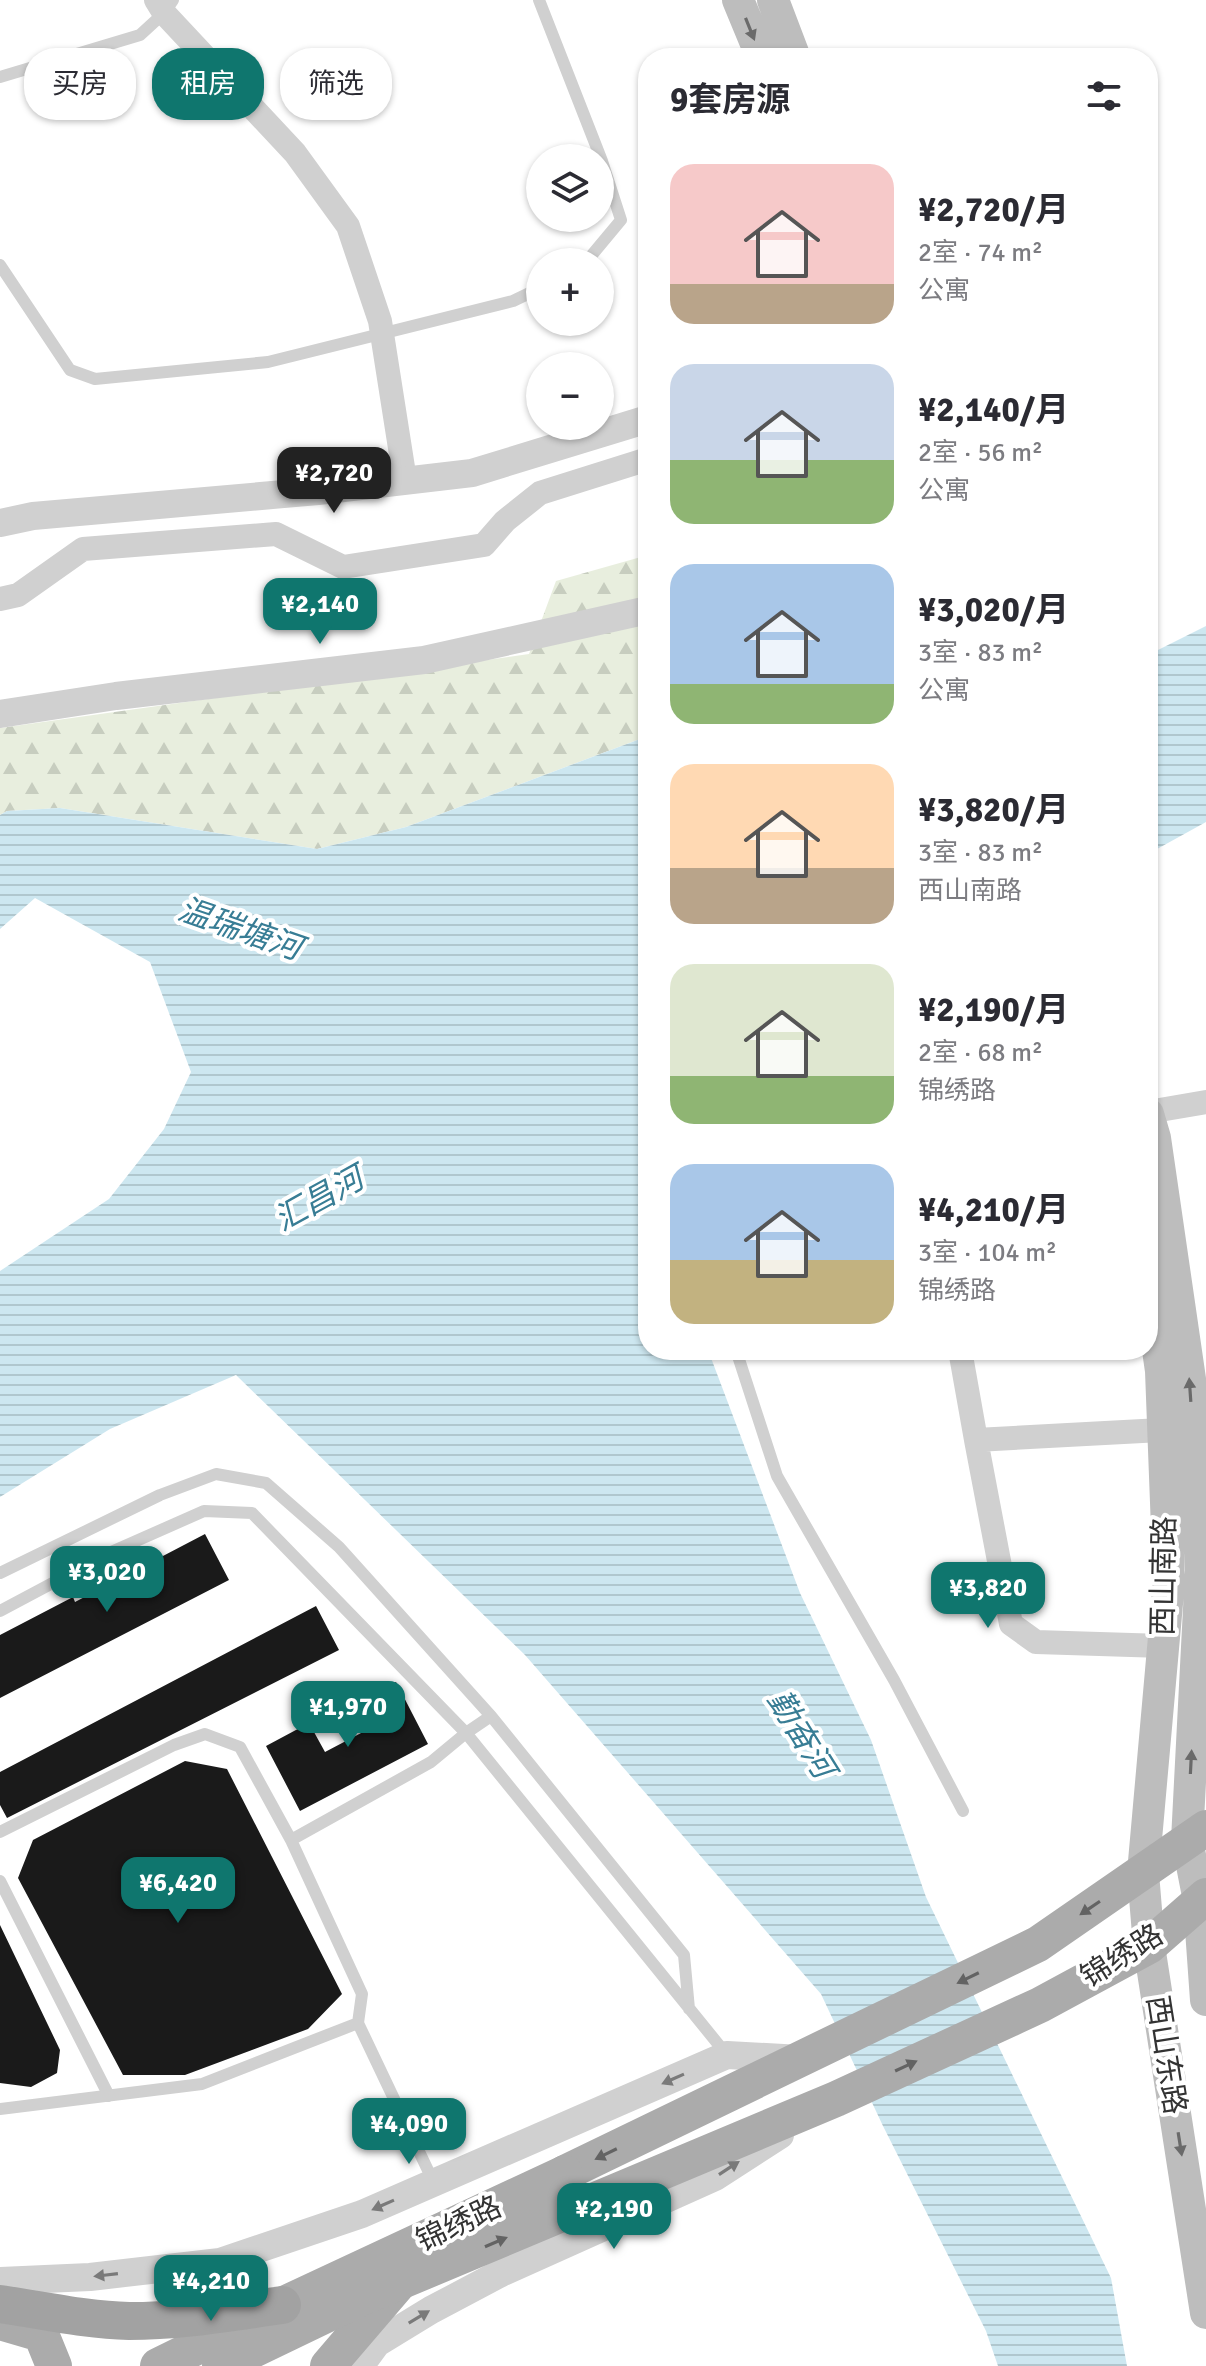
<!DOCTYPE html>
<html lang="zh">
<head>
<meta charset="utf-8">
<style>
	:root { --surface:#fff; --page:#f2f2f3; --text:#2b2b33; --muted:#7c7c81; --accent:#0f766e }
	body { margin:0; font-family:Signika,"Noto Sans SC",sans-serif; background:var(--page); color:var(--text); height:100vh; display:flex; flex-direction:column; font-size:30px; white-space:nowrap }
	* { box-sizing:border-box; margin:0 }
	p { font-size:26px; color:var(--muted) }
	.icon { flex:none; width:44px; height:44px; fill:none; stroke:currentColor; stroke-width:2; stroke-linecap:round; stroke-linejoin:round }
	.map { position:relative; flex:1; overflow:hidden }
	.panel { position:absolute; left:638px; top:48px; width:520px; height:1312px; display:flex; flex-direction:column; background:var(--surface); border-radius:32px; box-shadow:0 2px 6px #0004 }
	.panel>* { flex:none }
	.hud { position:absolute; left:24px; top:48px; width:494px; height:72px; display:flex; gap:16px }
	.tools { position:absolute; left:526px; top:144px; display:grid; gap:16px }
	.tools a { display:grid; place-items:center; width:88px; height:88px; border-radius:50%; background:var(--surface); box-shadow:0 2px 6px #0004; font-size:40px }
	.price { position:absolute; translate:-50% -68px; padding:0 18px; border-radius:16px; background:var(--accent); color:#fff; font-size:26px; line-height:52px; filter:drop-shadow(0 2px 4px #0008) }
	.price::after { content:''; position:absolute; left:50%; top:48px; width:24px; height:18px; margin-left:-12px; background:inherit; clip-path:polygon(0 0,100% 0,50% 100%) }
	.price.on { background:#222; color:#fff }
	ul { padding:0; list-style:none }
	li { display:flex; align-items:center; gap:24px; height:200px; padding:0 32px }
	li span { display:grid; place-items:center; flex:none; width:224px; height:160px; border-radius:24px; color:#555 }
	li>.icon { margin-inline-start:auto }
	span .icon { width:96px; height:96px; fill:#fffc; stroke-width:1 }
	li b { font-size:34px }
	h2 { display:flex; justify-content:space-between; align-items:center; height:96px; padding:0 32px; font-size:34px }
	.chip { padding:0 28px; border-radius:32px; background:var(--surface); box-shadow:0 2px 6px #0004; font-size:28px; line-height:72px }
	.chip.on { background:var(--accent); color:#fff }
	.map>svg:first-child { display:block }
	.forest { fill:url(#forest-firs) }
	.water { fill:url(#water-rules) }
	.building { fill:#1a1a1a }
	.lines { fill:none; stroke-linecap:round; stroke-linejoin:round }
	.service { stroke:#d0d0d0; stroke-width:12 }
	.minor { stroke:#d0d0d0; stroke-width:24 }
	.tertiary { stroke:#d0d0d0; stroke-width:28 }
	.secondary { stroke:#bdbdbd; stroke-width:32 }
	.primary { stroke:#ababab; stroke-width:36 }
	.primary-bridge { stroke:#ababab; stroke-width:36 }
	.trunk-bridge { stroke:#a2a2a2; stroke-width:38 }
	.oneway { fill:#6a6a6a }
	.oneway2 { fill:#636363 }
	.oneway3 { fill:#7a7a7a }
	.labels { text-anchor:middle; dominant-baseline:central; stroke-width:8; stroke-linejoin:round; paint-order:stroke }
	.street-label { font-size:30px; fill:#333; stroke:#fff }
	.water-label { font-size:32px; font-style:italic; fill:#387d95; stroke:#fff }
</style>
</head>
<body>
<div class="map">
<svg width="1206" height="2366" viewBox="0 0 1206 2366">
	<defs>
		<pattern id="forest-firs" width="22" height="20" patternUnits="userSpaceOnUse" patternTransform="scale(2)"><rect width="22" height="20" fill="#e8eede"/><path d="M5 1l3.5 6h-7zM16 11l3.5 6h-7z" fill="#c7cdbf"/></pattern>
		<pattern id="water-rules" width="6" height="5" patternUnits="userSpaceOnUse" patternTransform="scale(2)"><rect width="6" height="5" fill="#cde7f0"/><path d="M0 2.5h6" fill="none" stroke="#b0c7ce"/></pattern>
	</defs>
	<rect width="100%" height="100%" fill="#fff"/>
	<path class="forest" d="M648,555V736L406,827L317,849L60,808L7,811L0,815V728L529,654L556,581Z"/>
	<path class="water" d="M1206,626V822L1148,854V655Z
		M648,736V1350H708L800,1593L871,1740L926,1897L1111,2278L1127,2366H998L986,2331L883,2126L821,1994L525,1655L236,1375L110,1429L0,1497V1271L109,1199L164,1129L191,1072L150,962L35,898L0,929V815L7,811L60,808L317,849L406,827Z"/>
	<path class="building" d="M205,1534L229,1580L0,1698V1635L73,1597L75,1602Z
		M316,1606L339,1650L7,1818L0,1805V1772Z
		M396,1682L428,1744L300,1811L266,1746L309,1723L325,1752L363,1732L349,1706Z
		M185,1761L227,1769L342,1994L308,2029L185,2075H123L18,1878L33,1840Z
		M0,1925L60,2050L57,2073L31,2087L0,2083Z"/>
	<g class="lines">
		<path class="service" d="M539,0L602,161L621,220L586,262
			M0,77L140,35L164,13L173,0
			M0,265L70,370L95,379L268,362L513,301L540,288
			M736,1350L777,1476L894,1680L963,1811
			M0,1573L160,1495L216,1474L266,1483L339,1547L491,1716L684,1955L689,2009
			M0,1611L109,1553L204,1511L252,1513L466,1733L727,2055
			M0,1832L174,1745L205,1734L240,1747L291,1840L362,1994L358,2023
			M291,1840L431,1762L466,1733L491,1716
			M0,1881L109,2096
			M0,2109L202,2084L358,2023L434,2183"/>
		<path class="minor" d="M156,0L164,13L295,153L348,226L380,321L405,480
			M0,599L18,595L83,549L276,534L343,567L484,545L505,521L540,493L648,459
			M1148,1112L1206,1102
			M960,1350L976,1440L1180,1429
			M976,1440L1011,1624L1036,1642L1163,1646"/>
		<path class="tertiary" d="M0,523L33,516L318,491L472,473L648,419
			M0,714L116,696L424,660L648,610
			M220,2262L228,2299L242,2329
			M0,2281L90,2277L220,2262L362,2214L727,2055L801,2059
			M360,2366L377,2343L431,2310L501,2273L715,2177L780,2135"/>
		<path class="secondary" d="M738,0L762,58
			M773,0L795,58
			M1148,1114L1155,1138L1190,1379L1201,1570L1187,1840L1199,1901L1206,2000
			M1148,1280L1161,1371L1169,1581L1143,1873L1149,1946L1206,2313"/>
		<path class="primary" d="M565,2173L1038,1944L1206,1828
			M581,2206L836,2099L1040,2005L1149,1946L1206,1896
			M0,2322L41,2334L54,2366
			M328,2366L399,2283"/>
		<path class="primary-bridge" d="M158,2366L282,2305L565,2173
			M220,2366L359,2299L581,2206"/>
		<path class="trunk-bridge" d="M0,2304C42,2310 86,2320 129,2321C181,2321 231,2312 282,2305"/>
	</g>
	<defs><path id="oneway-solid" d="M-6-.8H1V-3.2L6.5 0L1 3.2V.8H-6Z" transform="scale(2)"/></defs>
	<g class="oneway">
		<use href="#oneway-solid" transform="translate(750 29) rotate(68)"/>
		<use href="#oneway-solid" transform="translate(1190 1390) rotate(-94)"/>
		<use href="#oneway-solid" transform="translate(1191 1762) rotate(-87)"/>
		<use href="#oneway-solid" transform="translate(1180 2144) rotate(81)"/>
	</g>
	<g class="oneway2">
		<use href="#oneway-solid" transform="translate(1090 1908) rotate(146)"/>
		<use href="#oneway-solid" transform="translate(968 1978) rotate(154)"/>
		<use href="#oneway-solid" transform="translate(906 2066) rotate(-25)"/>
		<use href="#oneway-solid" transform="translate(606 2154) rotate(154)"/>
		<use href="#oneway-solid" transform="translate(496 2242) rotate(-23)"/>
	</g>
	<g class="oneway3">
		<use href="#oneway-solid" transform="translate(673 2079) rotate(156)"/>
		<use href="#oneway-solid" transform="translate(729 2168) rotate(-33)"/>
		<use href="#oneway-solid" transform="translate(383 2205) rotate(156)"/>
		<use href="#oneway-solid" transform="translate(106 2275) rotate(173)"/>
		<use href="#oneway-solid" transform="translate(419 2317) rotate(-31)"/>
	</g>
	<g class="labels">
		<g class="street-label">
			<text transform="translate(1164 1576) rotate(-89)">西山南路</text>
			<text transform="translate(1122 1956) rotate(-32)">锦绣路</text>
			<text transform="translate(1166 2055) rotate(81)">西山东路</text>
			<text transform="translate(459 2224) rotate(-25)">锦绣路</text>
		</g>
		<g class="water-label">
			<text transform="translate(240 929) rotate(19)">温瑞塘河</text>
			<text transform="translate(319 1199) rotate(-29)">汇昌河</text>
			<text transform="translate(801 1734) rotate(58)">勤奋河</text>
		</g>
	</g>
</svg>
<div class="tools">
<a><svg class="icon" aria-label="layers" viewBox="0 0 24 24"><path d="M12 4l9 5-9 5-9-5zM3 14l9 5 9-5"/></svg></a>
<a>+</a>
<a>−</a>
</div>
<b class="price on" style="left:334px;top:515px">¥2,720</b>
<b class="price" style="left:320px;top:646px">¥2,140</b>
<b class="price" style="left:107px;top:1614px">¥3,020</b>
<b class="price" style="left:988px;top:1630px">¥3,820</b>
<b class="price" style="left:348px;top:1749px">¥1,970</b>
<b class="price" style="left:178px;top:1925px">¥6,420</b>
<b class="price" style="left:409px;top:2166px">¥4,090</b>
<b class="price" style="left:614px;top:2251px">¥2,190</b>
<b class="price" style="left:211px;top:2323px">¥4,210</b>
<div class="hud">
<a class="chip">买房</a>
<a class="chip on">租房</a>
<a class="chip">筛选</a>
</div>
<section class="panel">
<h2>9套房源<svg class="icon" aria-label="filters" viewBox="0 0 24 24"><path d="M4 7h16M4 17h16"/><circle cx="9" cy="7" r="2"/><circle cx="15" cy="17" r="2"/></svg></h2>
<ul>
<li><span style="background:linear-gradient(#f6c9c9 75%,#b9a48a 0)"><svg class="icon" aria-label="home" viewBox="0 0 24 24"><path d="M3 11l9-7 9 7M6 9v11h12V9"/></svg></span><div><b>¥2,720/月</b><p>2室 · 74 m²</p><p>公寓</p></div></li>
<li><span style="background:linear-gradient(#c9d6e8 60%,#8fb573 0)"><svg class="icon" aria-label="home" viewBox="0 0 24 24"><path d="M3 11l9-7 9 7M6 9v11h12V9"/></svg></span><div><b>¥2,140/月</b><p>2室 · 56 m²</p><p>公寓</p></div></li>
<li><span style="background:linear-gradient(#a9c7e8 75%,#8fb573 0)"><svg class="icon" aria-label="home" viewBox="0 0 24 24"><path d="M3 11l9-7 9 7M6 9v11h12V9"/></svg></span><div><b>¥3,020/月</b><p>3室 · 83 m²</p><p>公寓</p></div></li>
<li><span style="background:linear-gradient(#ffd9b3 65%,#b9a48a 0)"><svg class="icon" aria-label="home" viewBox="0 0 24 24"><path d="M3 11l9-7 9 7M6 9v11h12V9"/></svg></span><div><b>¥3,820/月</b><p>3室 · 83 m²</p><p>西山南路</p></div></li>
<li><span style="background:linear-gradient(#dfe7d0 70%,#8fb573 0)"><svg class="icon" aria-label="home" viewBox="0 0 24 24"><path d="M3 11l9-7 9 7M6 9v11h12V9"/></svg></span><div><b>¥2,190/月</b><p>2室 · 68 m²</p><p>锦绣路</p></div></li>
<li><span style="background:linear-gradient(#a9c7e8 60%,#c2b280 0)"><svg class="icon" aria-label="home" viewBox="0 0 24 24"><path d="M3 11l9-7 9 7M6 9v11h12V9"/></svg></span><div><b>¥4,210/月</b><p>3室 · 104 m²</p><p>锦绣路</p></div></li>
</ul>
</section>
</div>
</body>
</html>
